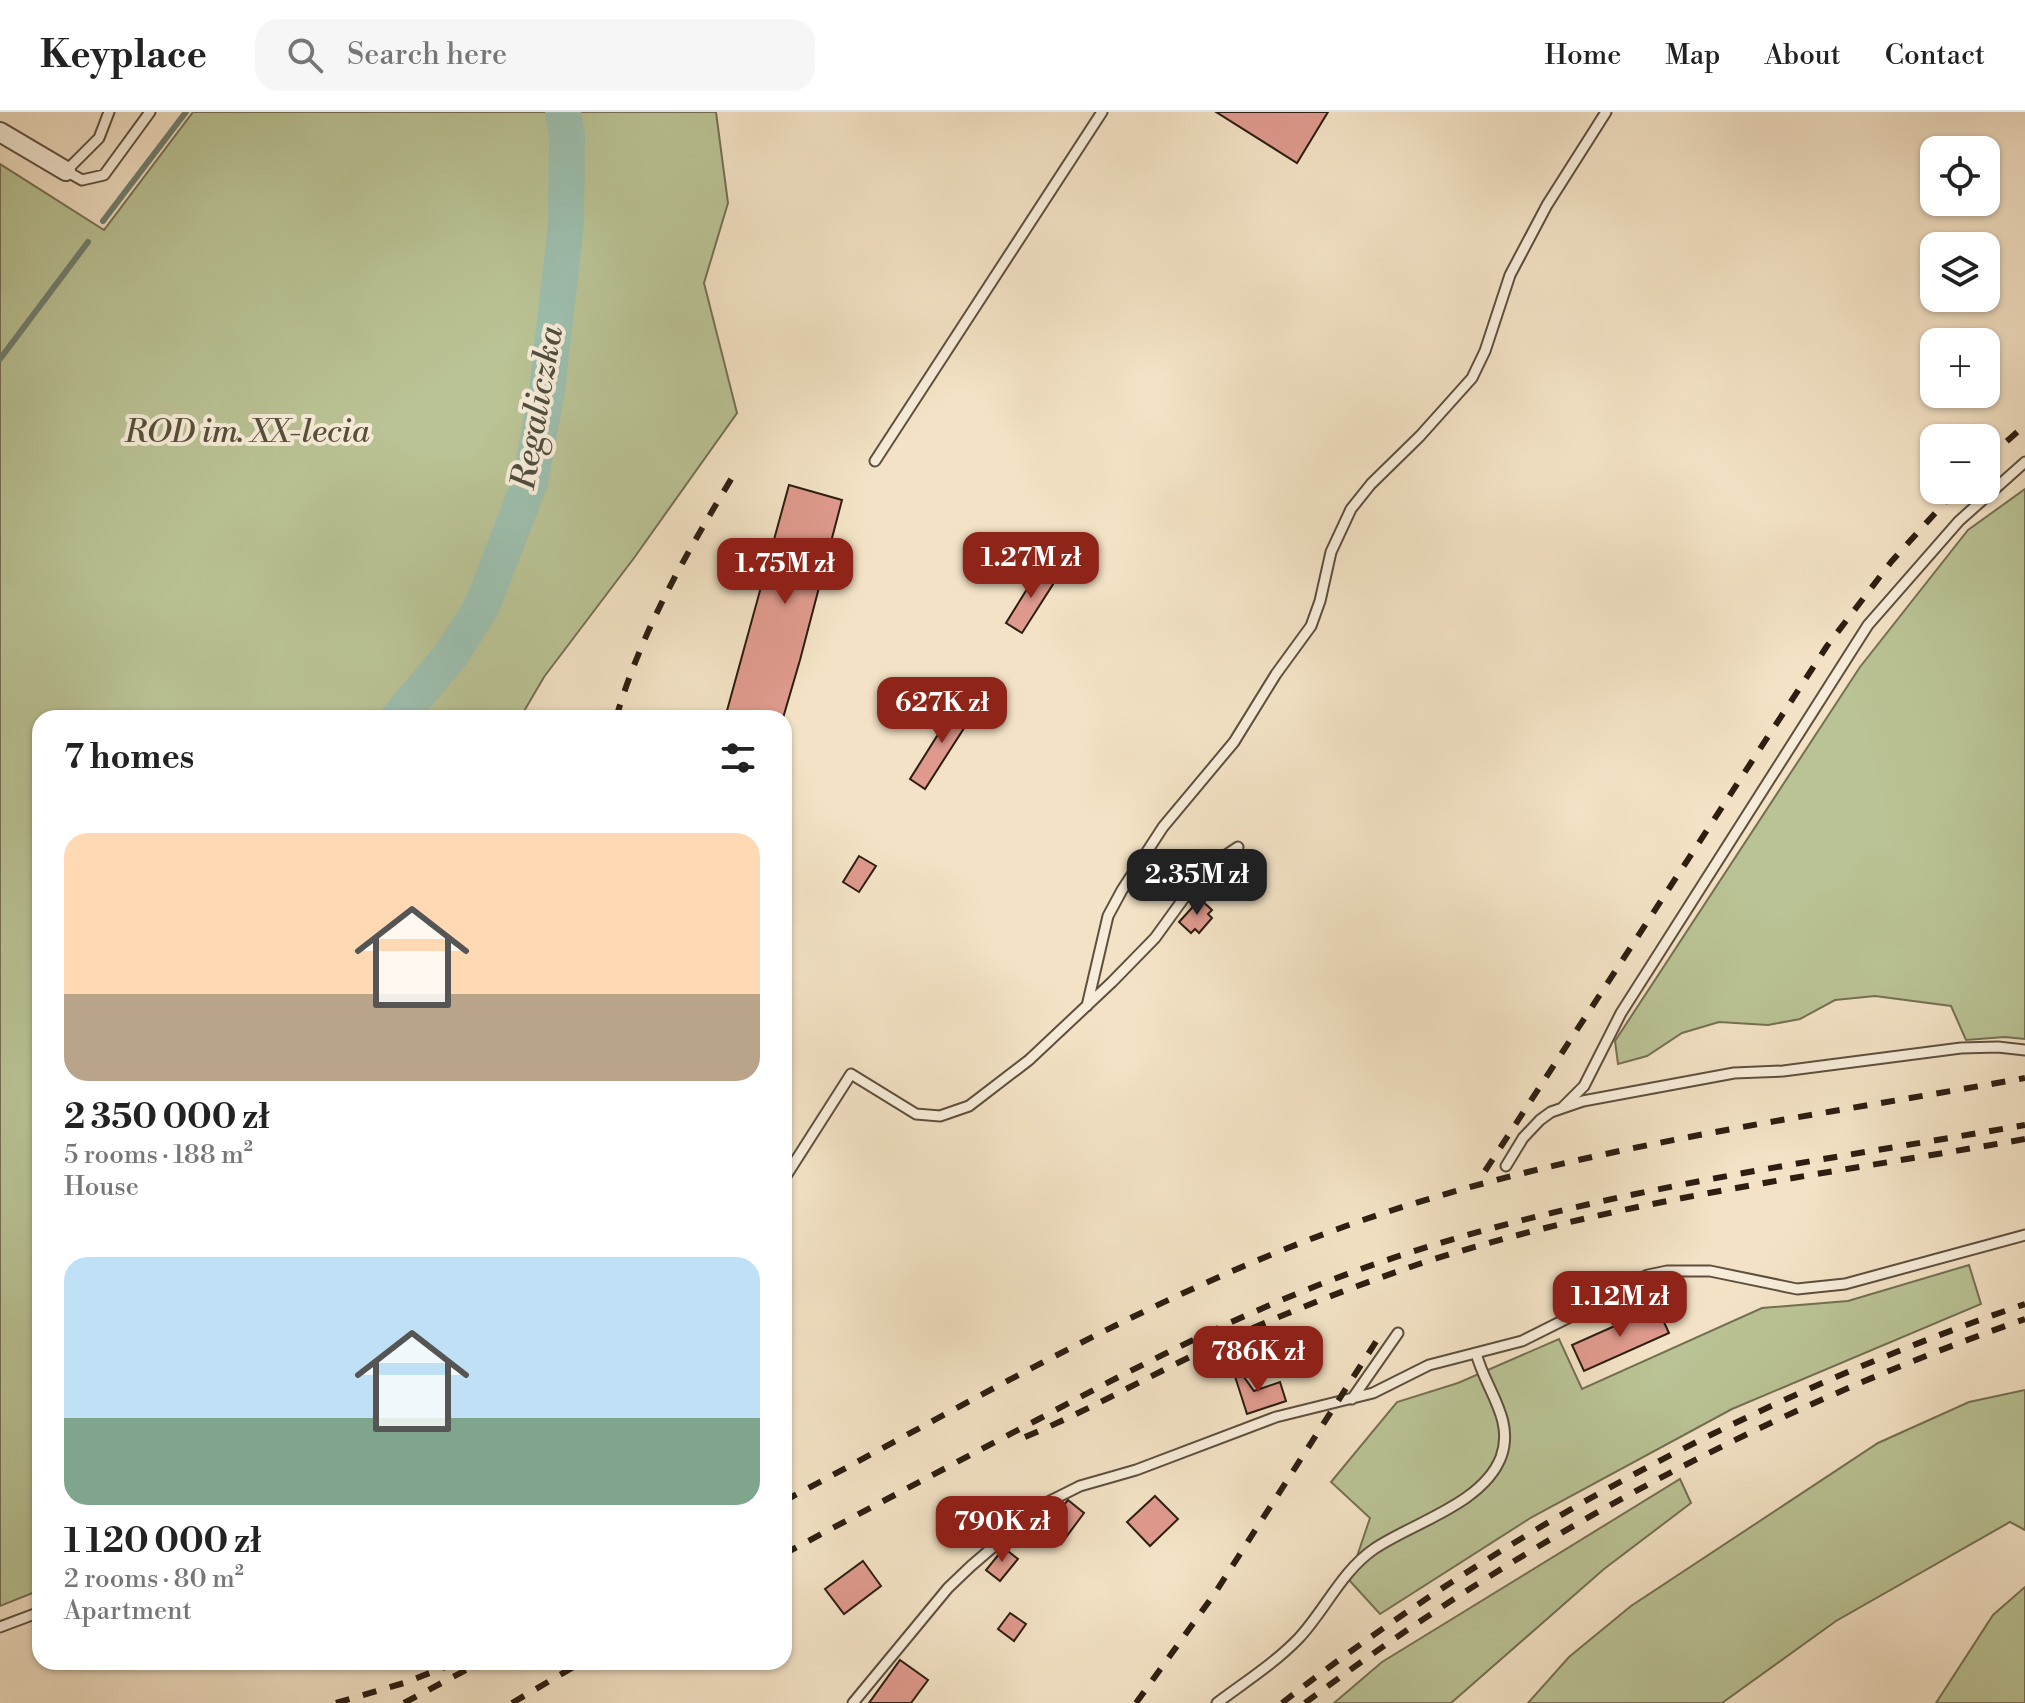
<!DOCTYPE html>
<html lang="en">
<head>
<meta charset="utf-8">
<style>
	:root { --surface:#fff; --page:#f6f6f6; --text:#222; --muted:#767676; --line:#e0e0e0; --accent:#8f2418 }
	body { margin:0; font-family:"Libre Bodoni",serif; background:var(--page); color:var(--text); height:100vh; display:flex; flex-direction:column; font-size:30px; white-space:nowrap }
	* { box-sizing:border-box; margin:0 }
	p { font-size:26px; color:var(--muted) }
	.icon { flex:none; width:44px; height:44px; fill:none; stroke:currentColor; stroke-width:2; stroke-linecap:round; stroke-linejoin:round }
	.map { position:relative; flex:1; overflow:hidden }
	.side { position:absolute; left:32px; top:598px; width:760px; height:960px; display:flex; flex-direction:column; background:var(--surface); border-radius:24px; box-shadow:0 2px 6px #0004 }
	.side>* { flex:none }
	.tools { position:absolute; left:1920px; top:24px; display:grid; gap:16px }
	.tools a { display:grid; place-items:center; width:80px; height:80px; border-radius:16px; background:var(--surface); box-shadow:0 2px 6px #0004; font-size:40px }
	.price { position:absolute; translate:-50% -68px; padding:0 18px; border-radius:16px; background:var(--accent); color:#fff; font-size:26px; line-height:52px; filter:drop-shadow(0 2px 4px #0008) }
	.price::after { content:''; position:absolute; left:50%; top:48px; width:24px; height:18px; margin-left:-12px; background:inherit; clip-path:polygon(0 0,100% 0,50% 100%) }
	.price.active { background:#222; color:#fff }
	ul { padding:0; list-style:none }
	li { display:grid; align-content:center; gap:16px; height:424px; padding:0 32px }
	li span { display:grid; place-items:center; height:248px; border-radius:24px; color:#555 }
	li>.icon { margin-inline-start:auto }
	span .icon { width:144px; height:144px; fill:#fffc; stroke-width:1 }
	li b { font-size:34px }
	h2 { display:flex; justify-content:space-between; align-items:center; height:96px; padding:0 32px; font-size:34px }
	header { display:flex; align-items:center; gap:48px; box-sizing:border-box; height:112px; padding:0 40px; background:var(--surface); border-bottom:2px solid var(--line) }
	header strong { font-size:38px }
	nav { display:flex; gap:44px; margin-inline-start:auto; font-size:28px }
	.search { width:560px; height:72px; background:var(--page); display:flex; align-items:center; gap:20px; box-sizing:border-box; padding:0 28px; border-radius:24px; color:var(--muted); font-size:30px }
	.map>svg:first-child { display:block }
	.green { fill:#bac395; stroke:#747053; stroke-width:2 }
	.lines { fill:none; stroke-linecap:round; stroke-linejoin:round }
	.stream { stroke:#707f6f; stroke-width:6 }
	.river { stroke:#9dbfae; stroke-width:36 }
	.building { fill:#df9a8d; stroke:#2d1e11; stroke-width:2 }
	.lane-casing { stroke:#5e4f3e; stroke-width:13 }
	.street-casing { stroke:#5e4f3e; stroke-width:22 }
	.lane { stroke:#f7ecd9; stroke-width:9 }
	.street { stroke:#f7ecd9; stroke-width:18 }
	.rail { stroke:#2d1e11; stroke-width:6; stroke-dasharray:14 14; stroke-linecap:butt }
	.labels { text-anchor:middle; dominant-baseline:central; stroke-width:8; stroke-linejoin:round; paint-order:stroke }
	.park-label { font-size:32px; font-style:italic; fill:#575039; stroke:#f7ecd9 }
	.water-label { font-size:34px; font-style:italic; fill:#4f4e40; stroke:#f7ecd9 }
</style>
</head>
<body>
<header>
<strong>Keyplace</strong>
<div class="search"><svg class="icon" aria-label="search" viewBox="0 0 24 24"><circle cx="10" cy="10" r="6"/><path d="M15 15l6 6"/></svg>Search here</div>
<nav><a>Home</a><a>Map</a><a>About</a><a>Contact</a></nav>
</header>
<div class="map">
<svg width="2025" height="1591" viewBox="0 0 2025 1591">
	<rect width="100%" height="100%" fill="#f3e2c5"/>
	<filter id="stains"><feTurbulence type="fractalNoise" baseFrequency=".0025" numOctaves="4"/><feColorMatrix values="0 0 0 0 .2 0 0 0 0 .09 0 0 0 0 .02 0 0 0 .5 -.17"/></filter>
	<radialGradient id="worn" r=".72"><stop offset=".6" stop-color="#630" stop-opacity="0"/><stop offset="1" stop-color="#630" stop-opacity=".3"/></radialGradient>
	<path class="green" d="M193,0H716L728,91L704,171L737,301L634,446L544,565L520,606H40V1478L0,1494V52L104,118Z
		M2025,377V927L2005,925L1966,928L1951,894L1875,884L1835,888L1800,907L1768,913L1719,910L1682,921L1647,944L1618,952L1615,929L1860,555L1968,418Z
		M1969,1153L1981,1192L1732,1297L1532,1405L1380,1502L1349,1468L1370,1406L1331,1370L1397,1290L1458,1271L1559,1227L1582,1277L1762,1196L1848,1189Z
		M2025,1278V1418L2010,1410L1836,1509L1722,1591H1528L1569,1545L1631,1494L1878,1331L1969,1290Z
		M1680,1367L1691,1391L1604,1457L1451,1591H1334L1382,1550Z
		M2025,1475V1591H1936L1993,1503Z"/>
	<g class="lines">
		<path class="stream" d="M103,109L186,0
			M0,247L88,130"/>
		<path class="river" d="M398,606L451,543L482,494L530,370L547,279L566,112L567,25L563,0"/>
	</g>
	<path class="building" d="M1216,0H1328L1297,51Z
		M789,373L842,388L800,548L783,606H725Z
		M1040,456L1057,466L1022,521L1006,511Z
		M959,589L975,599L925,677L910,667Z
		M859,744L876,754L859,780L843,770Z
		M1200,787L1212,798L1208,802L1212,806L1199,821L1195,817L1191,821L1179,810Z
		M1657,1195L1669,1221L1584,1259L1572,1233Z
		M1234,1251L1254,1279L1280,1270L1286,1289L1247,1302L1231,1252Z
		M1155,1384L1178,1407L1150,1434L1127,1410Z
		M1068,1388L1084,1401L1061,1432L1043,1418Z
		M1004,1436L1018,1447L1000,1469L986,1458Z
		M863,1449L881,1474L844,1502L825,1477Z
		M1010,1501L1026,1512L1014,1529L998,1517Z
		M900,1548L928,1568L911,1591H869Z"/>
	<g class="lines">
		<defs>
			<path id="lane" d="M109,0L99,26L66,59L82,68L104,63L150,0
				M875,349L1102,0
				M1087,894L1108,804L1122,778L1163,715L1234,630L1276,562L1311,514L1320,489L1331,440L1351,397L1371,372L1420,324L1472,266L1485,239L1510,163L1547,93L1606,0
				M1563,995L1584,974L1621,901L1868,513L1959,409L2025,350
				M1506,1054L1523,1026L1540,1008L1551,1000L1583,989L1734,961L1783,959L1961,936L1998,935L2025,938
				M784,1067L851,962L916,1002L940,1004L969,994L1029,948L1112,870L1155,826L1205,757L1238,735
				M1352,1287L1398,1221
				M0,1515L40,1500
				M853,1591L948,1476L971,1454L1042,1393L1080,1374L1136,1358L1276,1305L1373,1281L1429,1253L1522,1229L1568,1206L1608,1180L1648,1163L1667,1159H1710L1797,1177L1845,1172L2025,1123
				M1217,1591C1245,1570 1275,1551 1299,1526C1325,1498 1342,1459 1374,1437C1412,1411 1483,1392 1501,1345C1515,1307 1485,1277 1476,1241"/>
			<path id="street" d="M0,20L66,59"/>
		</defs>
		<use href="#lane" class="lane-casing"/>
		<use href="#street" class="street-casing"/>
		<use href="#lane" class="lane"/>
		<use href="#street" class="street"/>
		<path class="rail" d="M1986,348L2025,313
			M616,606C643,515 685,444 733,364
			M1485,1059L1827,534L1891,450L1956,378
			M1025,1325C1083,1301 1138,1270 1194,1243C1267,1208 1343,1178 1419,1152C1615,1088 1823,1063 2025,1027
			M784,1389C973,1289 1160,1178 1363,1108C1576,1035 1804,1006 2025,966
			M784,1442C868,1397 953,1352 1037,1308C1149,1248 1261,1191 1381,1150C1589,1079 1809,1051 2025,1013
			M336,1591L404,1571L458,1550
			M404,1591L481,1550
			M512,1591L582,1550
			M1136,1591L1215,1481L1377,1228
			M1282,1591C1505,1417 1758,1284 2025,1192
			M1305,1591C1525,1426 1766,1298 2025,1207"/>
	</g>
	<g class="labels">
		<g class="park-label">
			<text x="247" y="320">ROD im. XX-lecia</text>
		</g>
		<g class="water-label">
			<text transform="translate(538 296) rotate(-80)">Regaliczka</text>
		</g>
	</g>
	<rect width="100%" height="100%" filter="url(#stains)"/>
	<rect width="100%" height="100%" fill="url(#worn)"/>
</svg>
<div class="tools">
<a><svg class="icon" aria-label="locate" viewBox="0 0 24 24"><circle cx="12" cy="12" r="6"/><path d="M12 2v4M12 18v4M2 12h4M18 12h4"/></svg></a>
<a><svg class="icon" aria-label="layers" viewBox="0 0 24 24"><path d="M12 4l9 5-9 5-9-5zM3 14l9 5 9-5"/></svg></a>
<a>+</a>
<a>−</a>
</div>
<b class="price" style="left:1031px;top:488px">1.27M zł</b>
<b class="price" style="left:785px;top:494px">1.75M zł</b>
<b class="price" style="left:942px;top:633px">627K zł</b>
<b class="price active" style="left:1197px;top:805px">2.35M zł</b>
<b class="price" style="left:1620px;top:1227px">1.12M zł</b>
<b class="price" style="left:1258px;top:1282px">786K zł</b>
<b class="price" style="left:1002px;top:1452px">790K zł</b>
<section class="side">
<h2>7 homes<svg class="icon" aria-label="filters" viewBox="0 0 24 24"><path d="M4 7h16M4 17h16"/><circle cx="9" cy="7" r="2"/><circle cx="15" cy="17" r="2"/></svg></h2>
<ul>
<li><span style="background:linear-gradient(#ffd9b3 65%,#b9a48a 0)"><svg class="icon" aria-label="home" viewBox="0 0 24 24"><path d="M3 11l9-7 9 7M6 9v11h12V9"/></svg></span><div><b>2 350 000 zł</b><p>5 rooms · 188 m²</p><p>House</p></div></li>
<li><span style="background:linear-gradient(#bfe0f5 65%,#7fa58c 0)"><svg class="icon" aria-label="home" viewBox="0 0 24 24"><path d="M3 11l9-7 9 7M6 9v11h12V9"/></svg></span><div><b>1 120 000 zł</b><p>2 rooms · 80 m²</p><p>Apartment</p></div></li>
</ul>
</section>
</div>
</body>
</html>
